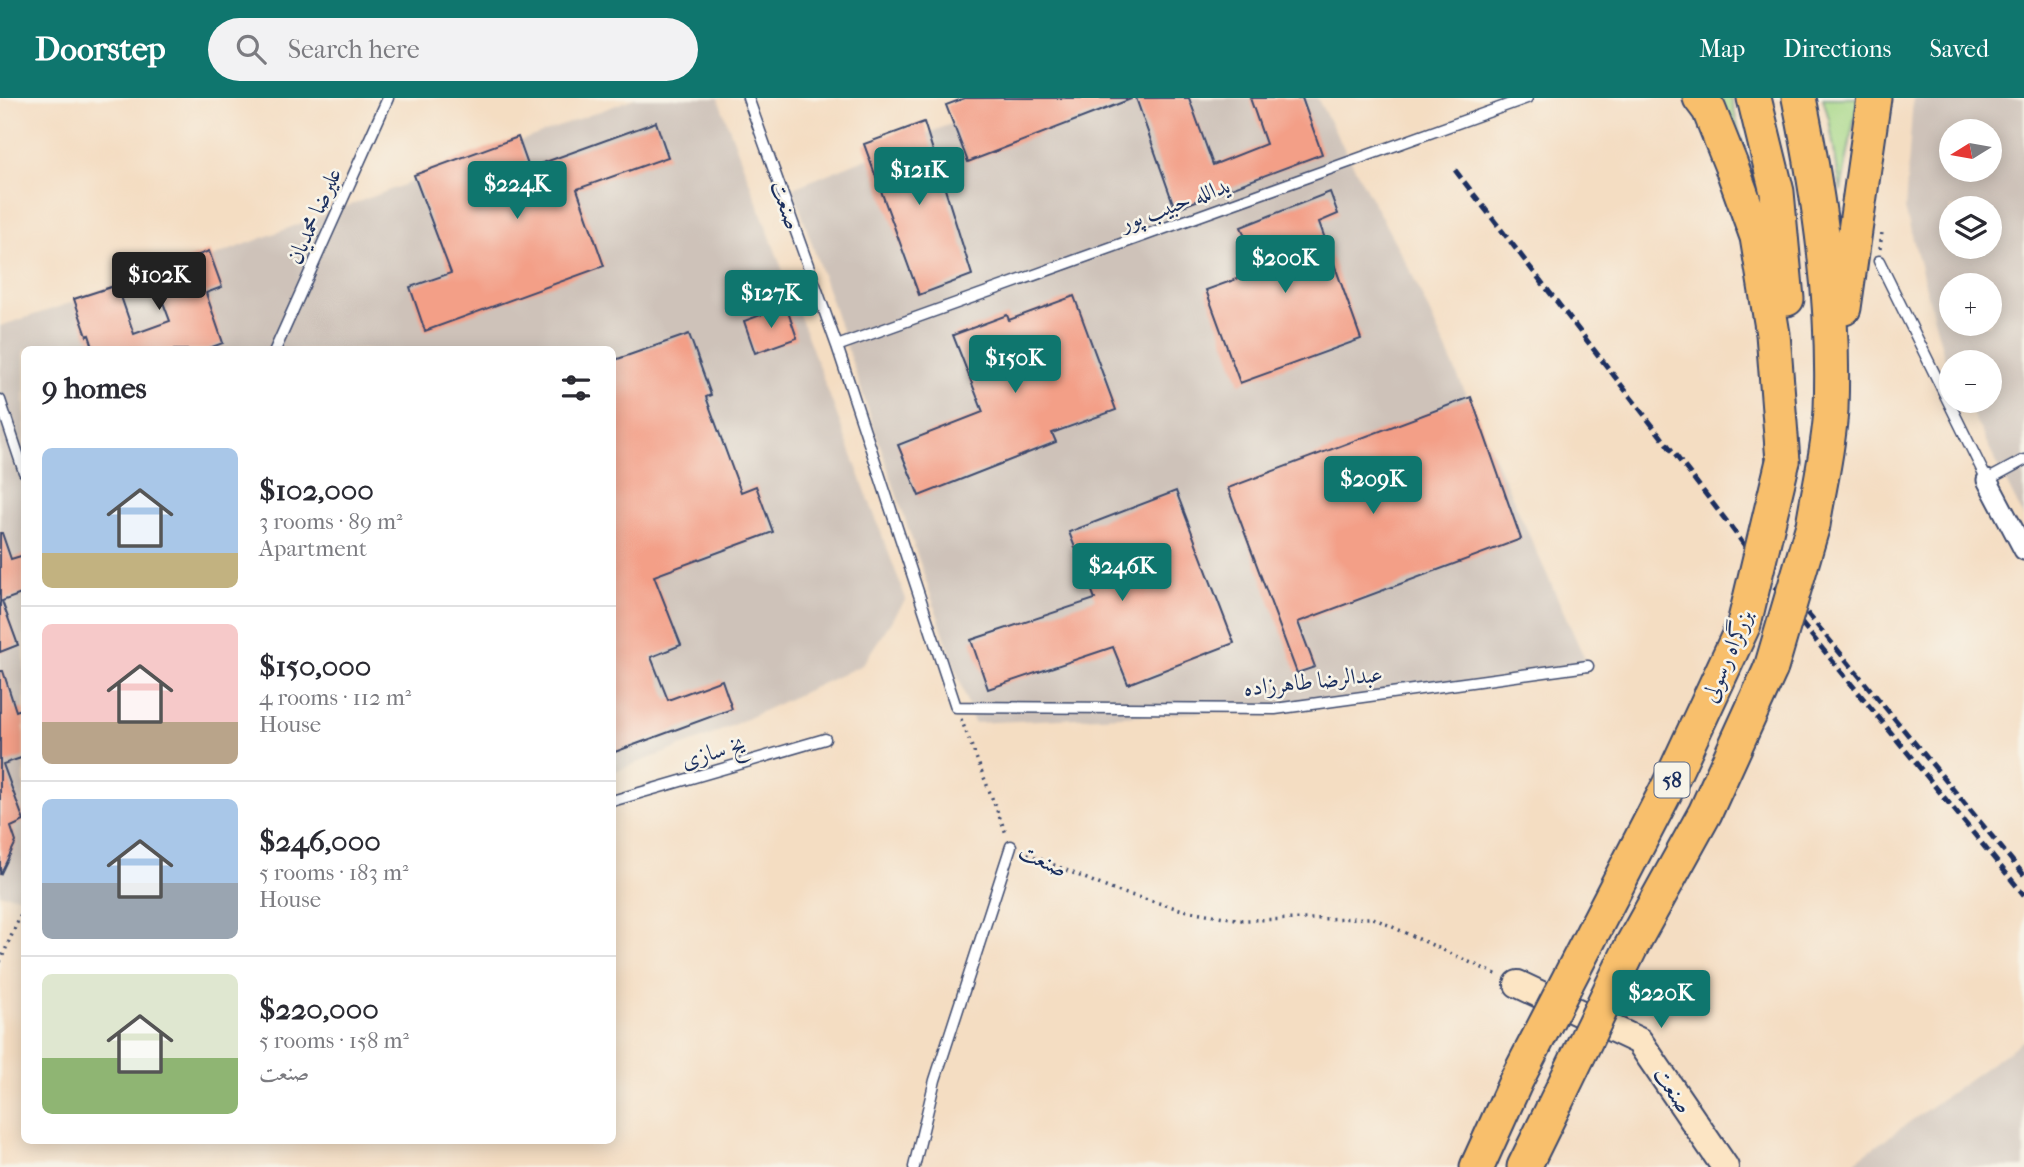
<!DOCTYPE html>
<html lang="en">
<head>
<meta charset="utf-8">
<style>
	:root { --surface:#fff; --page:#f2f2f3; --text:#2b2b33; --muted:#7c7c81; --line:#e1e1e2; --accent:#0f766e }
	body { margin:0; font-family:"IM FELL French Canon",Amiri,serif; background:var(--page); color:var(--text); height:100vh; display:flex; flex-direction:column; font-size:26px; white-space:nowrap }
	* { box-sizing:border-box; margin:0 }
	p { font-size:23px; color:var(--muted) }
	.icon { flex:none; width:38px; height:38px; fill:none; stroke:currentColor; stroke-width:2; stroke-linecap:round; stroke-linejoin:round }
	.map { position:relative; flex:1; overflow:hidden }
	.sheet { position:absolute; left:21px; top:248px; width:595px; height:798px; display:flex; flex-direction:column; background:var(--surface); border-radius:10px; box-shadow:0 4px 18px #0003 }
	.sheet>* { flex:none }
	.needle { width:46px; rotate:259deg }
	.fabs { position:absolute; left:1939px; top:21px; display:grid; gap:14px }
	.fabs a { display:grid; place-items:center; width:63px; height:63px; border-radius:50%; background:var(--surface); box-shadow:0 4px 18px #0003; font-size:35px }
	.price { position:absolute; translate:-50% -60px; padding:0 16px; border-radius:7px; background:var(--accent); color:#fff; font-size:23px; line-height:46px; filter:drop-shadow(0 2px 4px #0008) }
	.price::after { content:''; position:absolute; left:50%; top:42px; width:21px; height:16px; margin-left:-10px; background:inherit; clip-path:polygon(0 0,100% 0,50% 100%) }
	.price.current { background:#222; color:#fff }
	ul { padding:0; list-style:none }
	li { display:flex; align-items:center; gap:21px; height:175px; padding:0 21px }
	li+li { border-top:2px solid var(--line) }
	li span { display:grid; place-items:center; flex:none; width:196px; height:140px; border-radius:10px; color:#555 }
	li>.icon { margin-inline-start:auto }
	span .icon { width:84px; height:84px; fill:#fffc; stroke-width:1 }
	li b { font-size:30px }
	h2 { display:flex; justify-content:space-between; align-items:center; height:84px; padding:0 21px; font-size:30px }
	header { display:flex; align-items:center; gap:42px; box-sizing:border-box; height:98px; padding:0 35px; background:var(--accent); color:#fff }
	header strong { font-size:33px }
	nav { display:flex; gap:38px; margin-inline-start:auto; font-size:24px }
	.search { width:490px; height:63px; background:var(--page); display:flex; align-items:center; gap:18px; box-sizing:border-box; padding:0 24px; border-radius:38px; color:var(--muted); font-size:26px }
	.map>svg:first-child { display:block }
	.industrial { fill:#cec2b9; fill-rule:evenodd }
	.green { fill:#a5d785; stroke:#608372; stroke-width:2 }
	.building { fill:#f39f87 }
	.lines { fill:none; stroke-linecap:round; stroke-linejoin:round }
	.lane-casing { stroke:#3c496d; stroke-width:13 }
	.street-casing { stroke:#3c496d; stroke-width:23 }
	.secondary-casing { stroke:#3c496d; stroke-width:30 }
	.highway-casing { stroke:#3c496d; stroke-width:37 }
	.path { stroke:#3c496d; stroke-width:3.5; stroke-dasharray:2 5; stroke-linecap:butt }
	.lane { stroke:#fff; stroke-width:10 }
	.street { stroke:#fff; stroke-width:19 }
	.secondary { stroke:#fce5c4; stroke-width:26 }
	.highway { stroke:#f8bf6c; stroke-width:33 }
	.rail { stroke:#1b2f5e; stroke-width:5; stroke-dasharray:10 5; stroke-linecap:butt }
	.highway-bridge-casing { stroke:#3c496d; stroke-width:37; stroke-linecap:butt }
	.highway-bridge { stroke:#f8bf6c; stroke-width:33 }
	.labels { text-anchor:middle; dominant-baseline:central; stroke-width:5; stroke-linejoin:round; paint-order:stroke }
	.shield { fill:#f7f3e8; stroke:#5d6a87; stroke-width:2 }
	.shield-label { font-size:21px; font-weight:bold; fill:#1b2f5e }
	.street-label { font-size:23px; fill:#1b2f5e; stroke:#f7f3e8 }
</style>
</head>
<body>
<header>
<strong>Doorstep</strong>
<div class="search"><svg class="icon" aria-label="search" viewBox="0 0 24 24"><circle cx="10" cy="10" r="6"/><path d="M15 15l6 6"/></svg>Search here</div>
<nav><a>Map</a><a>Directions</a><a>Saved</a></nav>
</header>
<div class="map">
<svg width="2024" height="1069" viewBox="0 0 2024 1069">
	<rect width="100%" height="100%" fill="#f7f3e8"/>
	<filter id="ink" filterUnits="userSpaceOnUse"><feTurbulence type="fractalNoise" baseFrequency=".0143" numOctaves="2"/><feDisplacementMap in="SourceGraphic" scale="14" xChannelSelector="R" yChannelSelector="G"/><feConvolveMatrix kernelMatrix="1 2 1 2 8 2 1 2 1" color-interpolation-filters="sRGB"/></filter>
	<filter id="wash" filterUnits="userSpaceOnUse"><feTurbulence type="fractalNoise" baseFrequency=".00686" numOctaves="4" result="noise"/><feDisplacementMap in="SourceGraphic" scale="28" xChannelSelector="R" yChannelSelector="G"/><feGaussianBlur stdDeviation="1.57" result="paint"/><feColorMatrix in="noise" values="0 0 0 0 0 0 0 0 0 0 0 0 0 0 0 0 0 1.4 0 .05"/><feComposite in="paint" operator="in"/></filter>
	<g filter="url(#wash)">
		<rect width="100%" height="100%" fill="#f4ddc2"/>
		<path class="industrial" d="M635,0H718L906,501L862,567L707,639L613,674L612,252H24V799L0,796V228L209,160Z
			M1015,0H1317L1412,176L1588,568L1264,611L974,625L793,90Z
			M1913,0H2024V420L1966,303H1990V264H1951V273L1945,261L1905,111ZM1951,33H1990V72H1951ZM1951,110H1990V149H1951ZM1951,187H1990V226H1951Z
			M2024,942V1069H1849L1855,1063Z"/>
		<path class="green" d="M1716,0H1731L1743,48Z
			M1823,0H1858L1841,93L1829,21Z"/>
		<g id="blocks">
			<path class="building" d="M965,0H1131V1L968,64L946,7Z
				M1136,0H1189L1213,67L1266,46L1250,0H1302L1322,56L1175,111Z
				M656,24L668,59L577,91L604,168L425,233L410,189L451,175L414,77L518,39L529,70Z
				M924,24L972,177L919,197L864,46Z
				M1330,94L1338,116L1319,124L1361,241L1240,285L1206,192L1259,173L1241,129Z
				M209,153L222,189L206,195L223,245L204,252H94L89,237L87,238L74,201L117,187L134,236L170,223L152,175Z
				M1074,198L1116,312L1052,335L1056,344L919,398L898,347L983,314L953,237L1007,217L1009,222Z
				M786,208L797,240L755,255L744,223Z
				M689,236L711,297L706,299L741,394L756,388L773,434L654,478L681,547L651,559L668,602L722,582L732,611L612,655V263Z
				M1471,299L1521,441L1298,524L1315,569L1297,575L1228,390Z
				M1176,393L1234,545L1128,586L1113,549L988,591L971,542L1095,501L1069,434Z
				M0,435H2L11,461L24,457V495L2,503L18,547L0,554Z
				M0,573H3L16,613L24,610V659L3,666L24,723L11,729L16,744L0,777Z"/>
		</g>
	</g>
	<g filter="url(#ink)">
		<use href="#blocks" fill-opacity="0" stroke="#3c496d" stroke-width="2"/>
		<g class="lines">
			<defs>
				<path id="lane" d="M748,0L837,248L956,609L1275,611L1588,568
					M1879,163L1987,382L2024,362
					M837,248L1527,0
					M275,252L388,0
					M0,302L24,374
					M612,703L825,641
					M914,1069L935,982L1011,748"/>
				<path id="street" d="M1987,382L2024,452"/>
				<path id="secondary" d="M1518,886L1639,943L1725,1069"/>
				<path id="highway" d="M1700,0L1709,12L1731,67L1757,139L1773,236L1783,363
					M1754,0L1777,94L1787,201
					M1799,0C1820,103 1835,206 1831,311C1829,350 1819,389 1813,427
					M1844,210L1874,0
					M1632,847L1705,715L1771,570
					M1477,1069L1516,983
					M1524,1069L1553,1010"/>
			</defs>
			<use href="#lane" class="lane-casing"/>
			<use href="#street" class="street-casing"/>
			<use href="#secondary" class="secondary-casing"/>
			<use href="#highway" class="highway-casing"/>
			<path class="path" d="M1880,151L1882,134
				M961,621L1007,738
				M1021,753L1113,792L1183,812L1242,822L1373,820L1500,878
				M0,864L24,809"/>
			<use href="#lane" class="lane"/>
			<use href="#street" class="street"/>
			<use href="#secondary" class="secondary"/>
			<use href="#highway" class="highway"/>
			<path class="rail" d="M1455,72L1731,429L1803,527L2024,797
				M1807,515L2024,777"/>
			<defs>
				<path id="highway-bridge" d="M1771,570L1813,427
					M1516,983L1670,685L1744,526L1783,363
					M1553,1010L1632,847"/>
			</defs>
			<use href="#highway-bridge" class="highway-bridge-casing"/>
			<use href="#highway-bridge" class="highway-bridge"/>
		</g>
	</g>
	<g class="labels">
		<rect class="shield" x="1654.5" y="664.5" width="35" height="35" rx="5"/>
		<g class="shield-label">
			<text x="1672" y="682">58</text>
		</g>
		<g class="street-label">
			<text transform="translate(1175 106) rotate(-20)">یدالله حبیب پور</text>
			<text transform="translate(786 107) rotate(71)">صنعت</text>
			<text transform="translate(314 118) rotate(-66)">علیرضا محمدیان</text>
			<text transform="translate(1727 558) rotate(-67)">بزرگراه رسولی</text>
			<text transform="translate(1313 583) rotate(-6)">عبدالرضا طاهرزاده</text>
			<text transform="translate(713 654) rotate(-16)">یخ سازی</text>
			<text transform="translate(1043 762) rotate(25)">صنعت</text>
			<text transform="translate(1673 992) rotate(56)">صنعت</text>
		</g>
	</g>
</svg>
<div class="fabs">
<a><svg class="needle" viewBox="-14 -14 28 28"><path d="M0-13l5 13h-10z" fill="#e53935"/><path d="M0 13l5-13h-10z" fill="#7c7c81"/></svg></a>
<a><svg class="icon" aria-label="layers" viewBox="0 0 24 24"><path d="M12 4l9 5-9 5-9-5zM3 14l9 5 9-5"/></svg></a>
<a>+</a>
<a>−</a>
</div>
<b class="price" style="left:919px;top:109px">$121K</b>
<b class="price" style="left:517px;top:123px">$224K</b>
<b class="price" style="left:1285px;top:197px">$200K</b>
<b class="price current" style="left:159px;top:214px">$102K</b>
<b class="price" style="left:771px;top:232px">$127K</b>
<b class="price" style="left:1015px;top:297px">$150K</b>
<b class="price" style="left:1373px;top:418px">$209K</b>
<b class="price" style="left:1122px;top:505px">$246K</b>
<b class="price" style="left:1661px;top:932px">$220K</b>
<section class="sheet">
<h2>9 homes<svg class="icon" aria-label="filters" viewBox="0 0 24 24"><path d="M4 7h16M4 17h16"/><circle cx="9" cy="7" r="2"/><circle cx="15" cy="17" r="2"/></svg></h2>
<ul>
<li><span style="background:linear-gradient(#a9c7e8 75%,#c2b280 0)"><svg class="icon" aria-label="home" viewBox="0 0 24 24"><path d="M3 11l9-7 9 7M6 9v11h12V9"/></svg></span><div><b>$102,000</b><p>3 rooms · 89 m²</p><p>Apartment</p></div></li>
<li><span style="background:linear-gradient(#f6c9c9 70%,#b9a48a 0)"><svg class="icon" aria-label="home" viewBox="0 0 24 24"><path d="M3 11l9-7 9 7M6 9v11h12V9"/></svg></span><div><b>$150,000</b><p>4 rooms · 112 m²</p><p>House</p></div></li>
<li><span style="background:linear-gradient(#a9c7e8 60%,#9aa5b1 0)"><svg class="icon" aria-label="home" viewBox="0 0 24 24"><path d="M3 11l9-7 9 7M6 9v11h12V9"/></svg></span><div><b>$246,000</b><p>5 rooms · 183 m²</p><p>House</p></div></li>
<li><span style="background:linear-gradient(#dfe7d0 60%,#8fb573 0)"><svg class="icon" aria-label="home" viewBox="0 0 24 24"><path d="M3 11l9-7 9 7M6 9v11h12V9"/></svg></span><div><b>$220,000</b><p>5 rooms · 158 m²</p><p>صنعت</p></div></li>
</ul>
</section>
</div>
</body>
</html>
